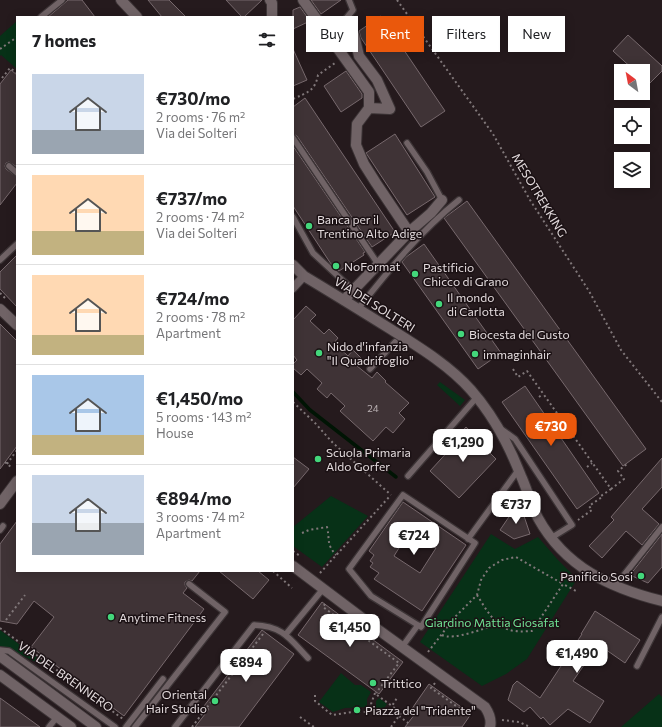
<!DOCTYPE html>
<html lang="en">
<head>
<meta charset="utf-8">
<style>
	:root { --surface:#fff; --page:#f6f6f6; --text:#202124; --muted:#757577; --line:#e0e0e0; --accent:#ea580c }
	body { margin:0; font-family:Commissioner,sans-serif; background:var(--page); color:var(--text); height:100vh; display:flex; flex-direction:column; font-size:15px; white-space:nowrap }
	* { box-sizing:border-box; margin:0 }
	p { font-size:13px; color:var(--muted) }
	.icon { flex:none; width:22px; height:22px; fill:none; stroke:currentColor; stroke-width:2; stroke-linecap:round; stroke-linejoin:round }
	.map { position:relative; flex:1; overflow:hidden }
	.sheet { position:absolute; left:16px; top:16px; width:278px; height:556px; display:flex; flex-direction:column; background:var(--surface); border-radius:0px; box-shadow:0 2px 10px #0003 }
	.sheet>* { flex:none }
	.guide { position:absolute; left:306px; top:16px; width:296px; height:36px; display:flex; gap:8px }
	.needle { width:26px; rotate:328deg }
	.buttons { position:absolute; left:614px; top:64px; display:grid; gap:8px }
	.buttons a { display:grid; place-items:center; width:36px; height:36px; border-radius:0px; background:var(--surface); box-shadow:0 2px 10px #0003; font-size:20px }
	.price { position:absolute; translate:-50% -34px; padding:0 9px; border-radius:8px; background:#fff; color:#222; font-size:13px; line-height:26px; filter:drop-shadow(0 1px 2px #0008) }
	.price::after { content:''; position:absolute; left:50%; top:24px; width:12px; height:9px; margin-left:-6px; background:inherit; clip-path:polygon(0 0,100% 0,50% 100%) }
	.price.on { background:var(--accent); color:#fff }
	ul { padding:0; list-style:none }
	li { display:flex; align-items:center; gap:12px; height:100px; padding:0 16px }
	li+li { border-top:1px solid var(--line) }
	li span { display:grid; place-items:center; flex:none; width:112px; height:80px; border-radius:0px; color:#555 }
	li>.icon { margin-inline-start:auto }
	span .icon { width:48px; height:48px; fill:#fffc; stroke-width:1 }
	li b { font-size:17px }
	h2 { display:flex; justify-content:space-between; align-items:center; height:48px; padding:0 16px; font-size:17px }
	.pill { padding:0 14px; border-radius:0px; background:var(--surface); box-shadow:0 2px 10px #0003; font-size:14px; line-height:36px }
	.pill.on { background:var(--accent); color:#fff }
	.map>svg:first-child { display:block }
	.green { fill:#073117 }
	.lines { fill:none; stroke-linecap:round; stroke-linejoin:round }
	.stream { stroke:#001404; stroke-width:3.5 }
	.building { fill:#3f3336; stroke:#77696d; fill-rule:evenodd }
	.service-casing { stroke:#3c3436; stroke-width:8 }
	.pedestrian-casing { stroke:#3c3436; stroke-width:10 }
	.minor-casing { stroke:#3c3436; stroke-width:12 }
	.tertiary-casing { stroke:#3c3436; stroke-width:12 }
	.secondary-casing { stroke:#3c3436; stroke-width:12 }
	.path { stroke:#81787a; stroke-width:2; stroke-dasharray:2 3; stroke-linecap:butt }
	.service { stroke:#706366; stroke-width:5.5 }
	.pedestrian { stroke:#706366; stroke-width:8 }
	.minor { stroke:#706366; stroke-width:10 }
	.tertiary { stroke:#706366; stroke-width:10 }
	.secondary { stroke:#706366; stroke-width:10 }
	.poi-dot { fill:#43d77b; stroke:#1b1114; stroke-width:1.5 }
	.labels { text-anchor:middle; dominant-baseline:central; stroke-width:3; stroke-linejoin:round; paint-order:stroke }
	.number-label { font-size:10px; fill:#bab1b3 }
	.street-label { font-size:12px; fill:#e3dbdd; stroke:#1b1114 }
	.poi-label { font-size:12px; fill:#e3dbdd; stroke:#1b1114; text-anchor:start }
	.park-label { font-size:12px; fill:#70e394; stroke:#1b1114 }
</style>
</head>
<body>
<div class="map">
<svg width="662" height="727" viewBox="0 0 662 727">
	<rect width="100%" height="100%" fill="#251a1d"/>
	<path class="green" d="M17,21V69L1,55L0,56V36Z
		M440,382L465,400L460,406L437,385Z
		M331,496L368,516L322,567L293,546V527Z
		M491,534L515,549L538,537L558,560L577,579L527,659L506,674L482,686L420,642Z
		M0,630L43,662L41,665L22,655L0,646Z
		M341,673L355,685H361L371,692L367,699V707L345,708L333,712L319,702Z
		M659,694L662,697V727H621Z
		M379,698L387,704L379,716L376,713V701Z"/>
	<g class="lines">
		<path class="stream" d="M293,392L310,410L396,477"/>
	</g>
	<path class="building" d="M68,0H82L95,17H48Z
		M148,0H169L186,17H162Z
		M226,0H262L244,17H242Z
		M311,0H341L321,14Z
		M300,7L310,21L293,29V10Z
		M381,16L445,111L421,127L361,38L359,31Z
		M628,35L662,66V71L649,84L643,79V71H635L613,51Z
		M293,49L307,80L293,86Z
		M11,70L17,75V167L9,162L6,163L5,166L6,169L17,177V183L0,205V84Z
		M346,71L362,94V98L341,112L324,86Z
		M305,98L395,232L372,247L297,136L293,134V107Z
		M395,134L435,197L407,215L366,153Z
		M293,146L365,252L363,253L364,255L339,271L331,264L293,206Z
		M467,201L646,449L623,466L444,218Z
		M424,244L501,353L478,369L402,262L406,257Z
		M17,255V307L0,289V272Z
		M306,306L316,315L310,321L324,334L329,329L338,338L334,343L348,356L353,350L363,360L357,366L372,378L377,372L386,381L385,382L409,403L399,413L405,419L393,433L386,427L373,441L340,411L345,406L331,393L327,398L317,389L322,383L307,369L301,375L293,368V364L297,360L293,355V320Z
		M0,324L17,341V446L0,469Z
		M525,386L599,493L577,509L502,402Z
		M466,427L491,451L490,453L496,459L459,498L430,471L452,447L450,445Z
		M293,457L309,469L293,488Z
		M662,458V487L642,509L659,524L642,545L626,531L602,558L589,546L614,520L611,517Z
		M403,502L466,545L422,611L374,579L379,573L370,567L373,563L370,561L374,555L369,551ZM409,532L436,548L420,573L394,556Z
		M515,508L523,513L530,534L514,539L500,530Z
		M17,521V571H200L192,581L189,580L185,582V585L187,588L183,593L204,609L124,716L31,647L54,617L34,601L17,624L0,621V544Z
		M662,534V567L648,583L630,575Z
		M219,571H258L269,580L253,599Z
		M322,602L403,662L379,694L298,635Z
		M595,611L640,640L625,663L602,647L595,658L591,655L573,681L604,701L590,723L568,709L550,725L543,717L541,719L530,707L524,712L508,700L513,685L517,681L540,698L582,634H581Z
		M262,630L294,654L239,727H195L209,709L204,706Z
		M429,684L471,714L462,727H405L415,714L411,710Z
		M0,698L40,727H0Z"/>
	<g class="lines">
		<defs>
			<path id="service" d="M41,17L62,0
				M330,38L353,10L349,0
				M293,138L378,264
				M407,143L427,172L442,200
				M9,166L17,173
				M293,217L313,253L353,290
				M0,260L17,244
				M358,309C389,270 420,231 459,200
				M370,369L395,342
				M501,429L515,439L572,525L551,538
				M408,476L477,397
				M403,495L475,543L421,627L371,596L349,569Z
				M0,530L3,526
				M468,539L519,469
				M616,585L662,527
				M286,634L323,589
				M402,647L418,625
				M0,650L9,651L115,727
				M637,666L662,617
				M49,727L57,717
				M126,727L163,679
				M135,727L225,612L189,584
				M175,727L254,625C283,626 290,639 308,658"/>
			<path id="pedestrian" d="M293,288L304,276"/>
			<path id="minor" d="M270,0L272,3V17
				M303,0L369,92V108L357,124L356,145L364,164L376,183L409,232
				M354,35L359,56L377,80L390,109L369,108
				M344,300L409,232L431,213L442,200
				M0,309L17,325
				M0,504L17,481
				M293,566L362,618L485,707C489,713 492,719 490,727"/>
			<path id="tertiary" d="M121,0L137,17
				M293,265L304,276C334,294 363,312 392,330C419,347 450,366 471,390C493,415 509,445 521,476C527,489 531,505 538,518C565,567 610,588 662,601"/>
			<path id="secondary" d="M0,656L96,727
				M0,675L71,727"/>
		</defs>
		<use href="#service" class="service-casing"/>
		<use href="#pedestrian" class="pedestrian-casing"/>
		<use href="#minor" class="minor-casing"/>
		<use href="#tertiary" class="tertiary-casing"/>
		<use href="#secondary" class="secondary-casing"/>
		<path class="path" d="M397,0L493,134L530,200L589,291L621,350L662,402
			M0,49L17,37
			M2,78L10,68L17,73
			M293,99C308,92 315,91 318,75L335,63
			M0,293L6,299
			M513,369L518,377L527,371L611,489L601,496L602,497L589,506L592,510L578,520
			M539,397L543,394
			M293,402L315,423L333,443L391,495
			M563,434L569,430
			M5,462L12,468
			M7,464L17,450
			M587,467L592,463
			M611,489L624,479L618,471L627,464
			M302,533L309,530L327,527C330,539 326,544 336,555
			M293,551L300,556
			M273,571L292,588
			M320,573L390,496
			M477,595C486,609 496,629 515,631C521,632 527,631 532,631L563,584L578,592
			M325,604L323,607L399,663L376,693
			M6,620L25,595
			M0,628L123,719
			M442,635C453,641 485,628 498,624
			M428,652L455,617L477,595L481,580L489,568L502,560L516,557L563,584
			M435,683L431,688L470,716
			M315,695V701L332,715L352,712H371V704L375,693
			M377,695L392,706
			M399,716L408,723
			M300,717L314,727
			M502,720L519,722L530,727
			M192,727L263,634
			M391,727L401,713L392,706L397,698"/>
		<use href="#service" class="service"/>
		<use href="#pedestrian" class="pedestrian"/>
		<use href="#minor" class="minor"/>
		<use href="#tertiary" class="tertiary"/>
		<use href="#secondary" class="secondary"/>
	</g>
	<g class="poi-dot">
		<circle cx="309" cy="226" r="4"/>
		<circle cx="336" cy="266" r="4"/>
		<circle cx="415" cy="274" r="4"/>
		<circle cx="439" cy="304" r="4"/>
		<circle cx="461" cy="334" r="4"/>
		<circle cx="319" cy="353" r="4"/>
		<circle cx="475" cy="354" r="4"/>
		<circle cx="318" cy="459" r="4"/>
		<circle cx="641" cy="576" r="4"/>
		<circle cx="111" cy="617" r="4"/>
		<circle cx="373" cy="683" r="4"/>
		<circle cx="215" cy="701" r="4"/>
		<circle cx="357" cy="710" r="4"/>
	</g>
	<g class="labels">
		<g class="number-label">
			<text x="373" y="408">24</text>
		</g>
		<g class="street-label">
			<text transform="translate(540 195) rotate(59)">MESOTREKKING</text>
			<text transform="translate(375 304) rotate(32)">VIA DEI SOLTERI</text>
			<text transform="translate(66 676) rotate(35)">VIA DEL BRENNERO</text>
		</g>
		<g class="poi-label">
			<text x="317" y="219">Banca per il<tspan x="317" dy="14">Trentino Alto Adige</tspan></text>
			<text x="344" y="266">NoFormat</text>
			<text x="423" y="267">Pastificio<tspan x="423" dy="14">Chicco di Grano</tspan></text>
			<text x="447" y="297">Il mondo<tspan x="447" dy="14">di Carlotta</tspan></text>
			<text x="469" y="334">Biocesta del Gusto</text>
			<text x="327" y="346">Nido d'infanzia<tspan x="327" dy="14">"Il Quadrifoglio"</tspan></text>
			<text x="483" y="354">immaginhair</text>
			<text x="326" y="452">Scuola Primaria<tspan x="326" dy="14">Aldo Gorfer</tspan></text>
			<text x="633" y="576" text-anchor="end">Panificio Sosi</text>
			<text x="119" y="617">Anytime Fitness</text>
			<text x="381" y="683">Trittico</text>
			<text x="207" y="694" text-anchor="end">Oriental<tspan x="207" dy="14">Hair Studio</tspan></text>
			<text x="365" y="710">Piazza del "Tridente"</text>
		</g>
		<g class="park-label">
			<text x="492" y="622">Giardino Mattia Giosafat</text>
		</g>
	</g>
</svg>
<div class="buttons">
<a><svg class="needle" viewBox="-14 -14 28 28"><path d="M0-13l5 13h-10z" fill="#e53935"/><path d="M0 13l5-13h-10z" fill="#757577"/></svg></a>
<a><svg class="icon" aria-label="locate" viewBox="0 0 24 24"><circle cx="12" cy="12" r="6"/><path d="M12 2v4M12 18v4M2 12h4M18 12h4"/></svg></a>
<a><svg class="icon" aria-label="layers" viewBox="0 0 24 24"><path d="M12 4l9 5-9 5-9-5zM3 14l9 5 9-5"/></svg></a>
</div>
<b class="price on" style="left:551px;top:447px">€730</b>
<b class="price" style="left:463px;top:463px">€1,290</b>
<b class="price" style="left:516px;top:525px">€737</b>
<b class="price" style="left:414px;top:556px">€724</b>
<b class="price" style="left:350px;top:648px">€1,450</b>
<b class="price" style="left:577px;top:674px">€1,490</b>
<b class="price" style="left:246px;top:683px">€894</b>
<div class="guide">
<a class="pill">Buy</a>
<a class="pill on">Rent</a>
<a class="pill">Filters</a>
<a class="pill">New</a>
</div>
<section class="sheet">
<h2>7 homes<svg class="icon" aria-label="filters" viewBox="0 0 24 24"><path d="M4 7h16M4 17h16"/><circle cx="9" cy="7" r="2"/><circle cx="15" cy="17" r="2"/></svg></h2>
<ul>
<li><span style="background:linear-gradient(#c9d6e8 70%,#9aa5b1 0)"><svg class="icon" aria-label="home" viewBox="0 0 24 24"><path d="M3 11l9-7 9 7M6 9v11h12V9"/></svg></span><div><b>€730/mo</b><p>2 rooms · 76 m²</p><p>Via dei Solteri</p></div></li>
<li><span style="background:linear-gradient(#ffd9b3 70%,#c2b280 0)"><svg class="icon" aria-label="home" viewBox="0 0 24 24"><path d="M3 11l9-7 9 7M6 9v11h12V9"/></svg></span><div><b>€737/mo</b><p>2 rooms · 74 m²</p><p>Via dei Solteri</p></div></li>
<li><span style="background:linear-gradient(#ffd9b3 75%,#c2b280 0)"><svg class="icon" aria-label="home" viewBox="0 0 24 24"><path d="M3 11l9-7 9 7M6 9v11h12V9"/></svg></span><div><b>€724/mo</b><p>2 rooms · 78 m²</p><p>Apartment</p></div></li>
<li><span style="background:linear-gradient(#a9c7e8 75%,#c2b280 0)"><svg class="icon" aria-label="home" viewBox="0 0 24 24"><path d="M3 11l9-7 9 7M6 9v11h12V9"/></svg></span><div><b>€1,450/mo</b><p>5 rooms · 143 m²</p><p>House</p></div></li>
<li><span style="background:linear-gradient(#c9d6e8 60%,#9aa5b1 0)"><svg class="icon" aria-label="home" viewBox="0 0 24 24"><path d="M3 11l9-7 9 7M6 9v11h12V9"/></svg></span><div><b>€894/mo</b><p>3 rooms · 74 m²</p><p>Apartment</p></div></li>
</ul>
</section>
</div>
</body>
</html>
